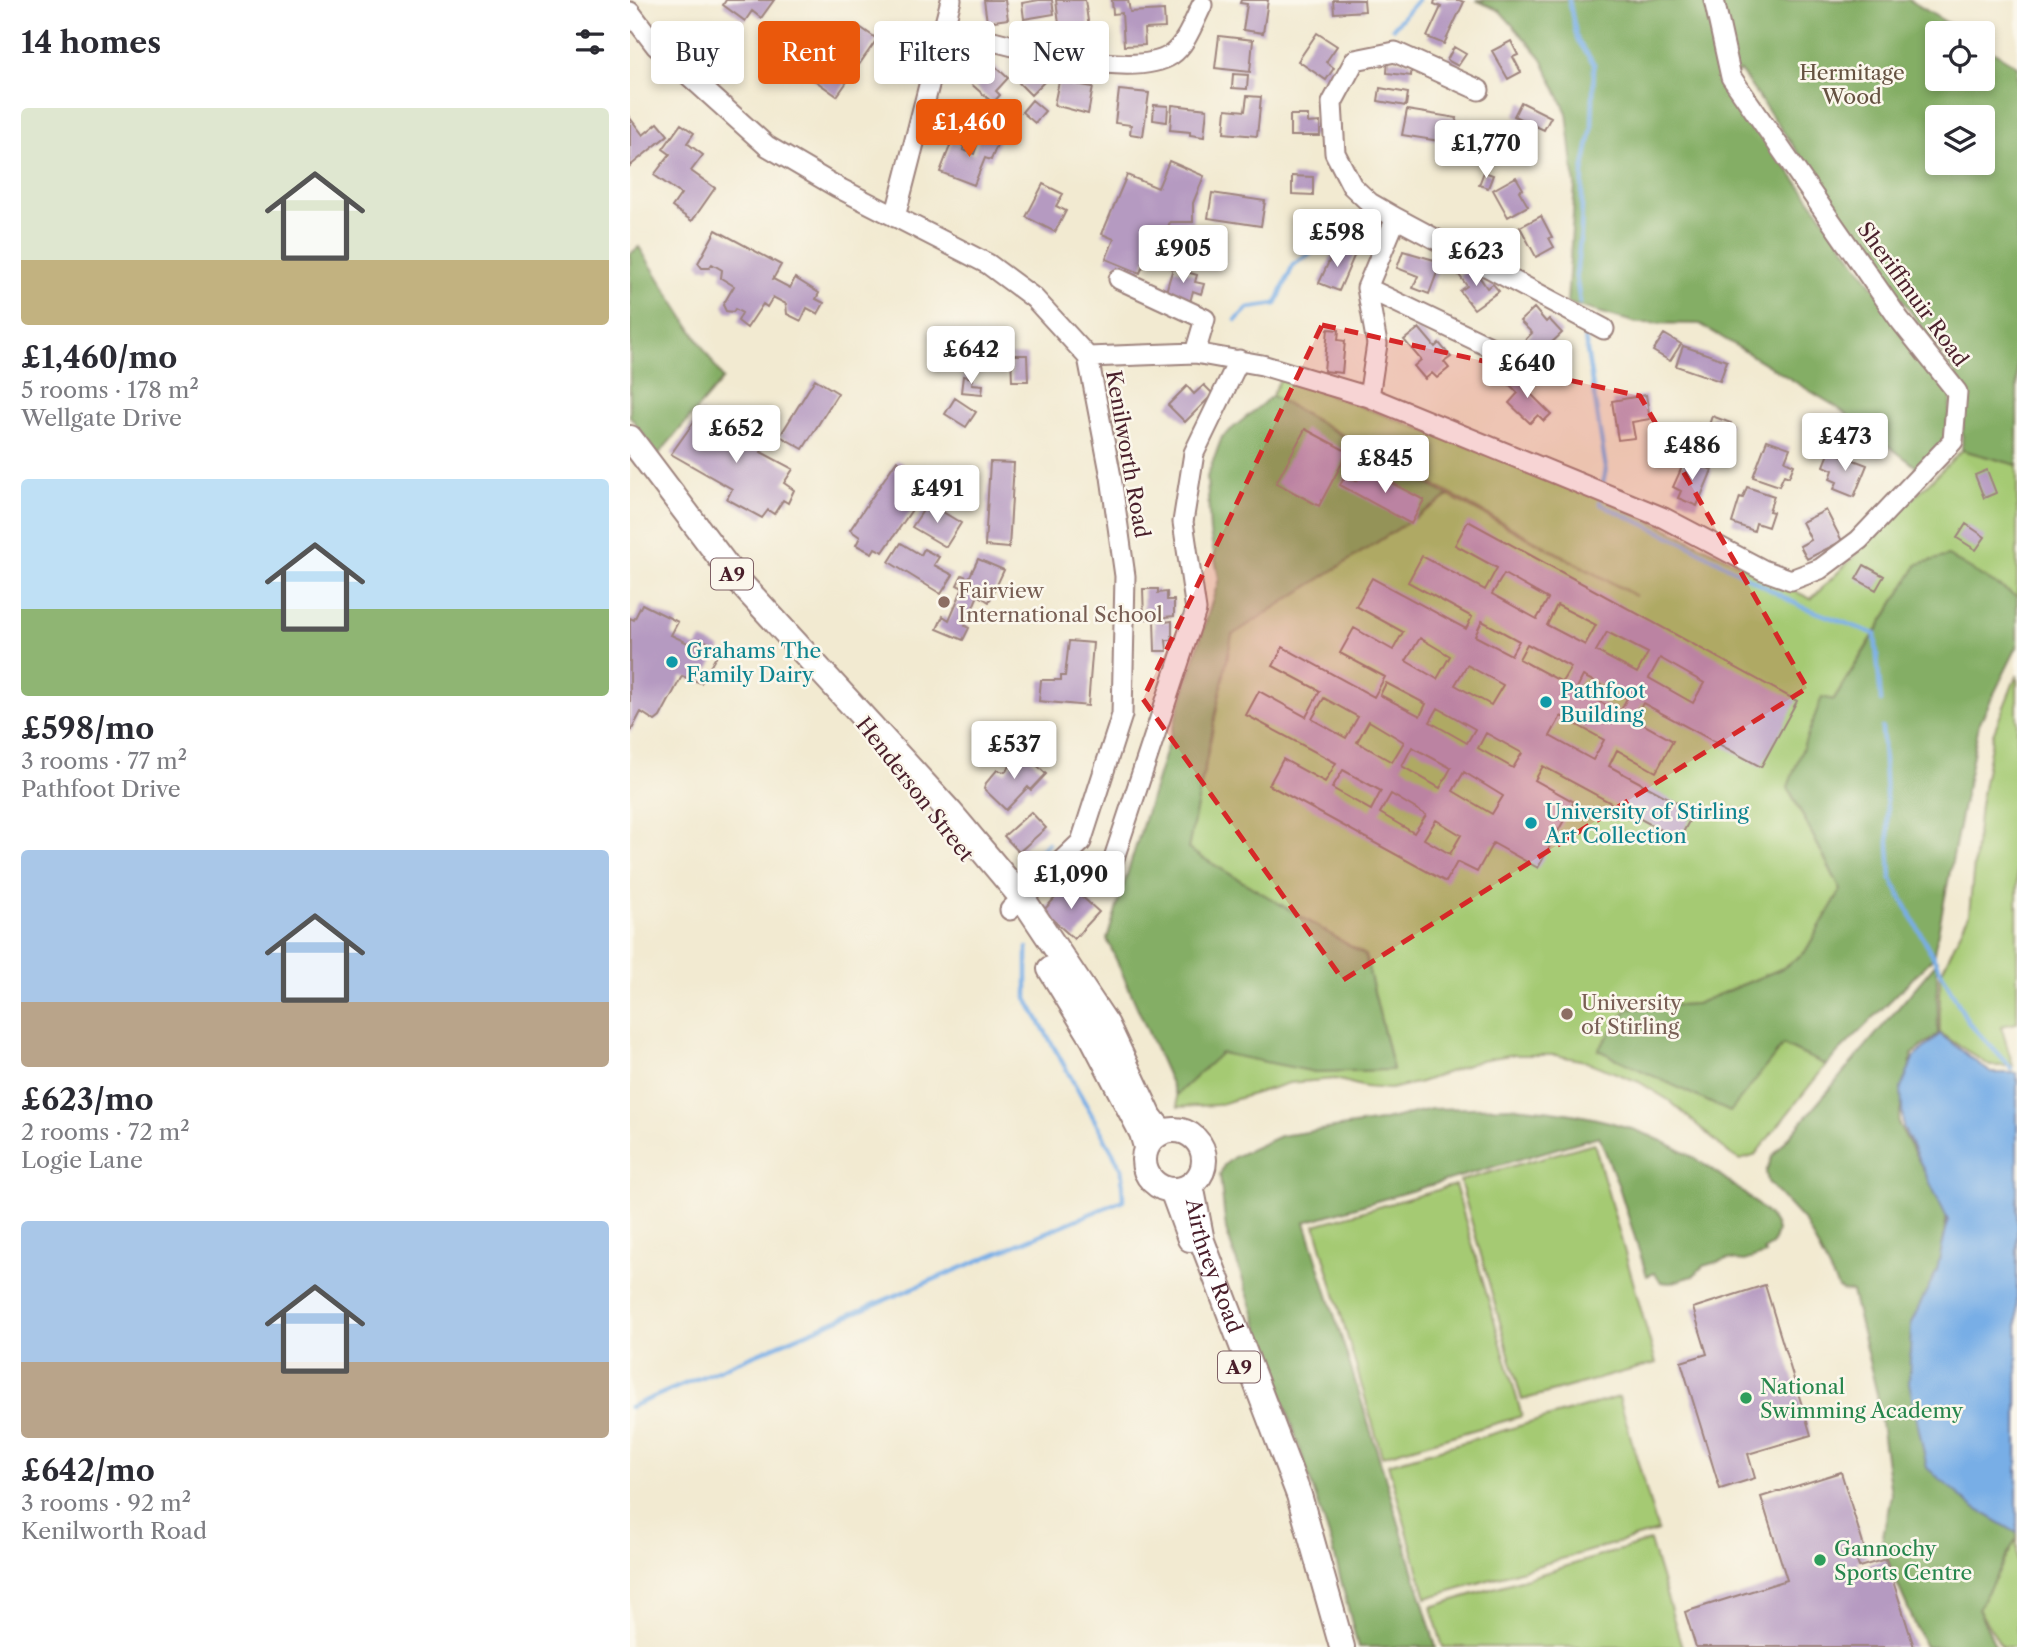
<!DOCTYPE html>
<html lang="en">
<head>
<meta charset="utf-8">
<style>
	:root { --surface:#fff; --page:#f2f2f3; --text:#2b2b33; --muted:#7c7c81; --accent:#ea580c }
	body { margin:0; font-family:"Libre Caslon Text",serif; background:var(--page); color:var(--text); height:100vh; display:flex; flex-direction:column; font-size:26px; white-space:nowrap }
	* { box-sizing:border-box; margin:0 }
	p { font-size:23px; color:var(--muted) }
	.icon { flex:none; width:38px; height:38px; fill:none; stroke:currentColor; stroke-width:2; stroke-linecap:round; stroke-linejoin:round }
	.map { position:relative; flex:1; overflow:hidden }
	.drawer { display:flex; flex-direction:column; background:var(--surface); width:630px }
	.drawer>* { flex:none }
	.top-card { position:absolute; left:21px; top:21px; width:665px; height:63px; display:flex; gap:14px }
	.controls { position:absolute; left:1295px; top:21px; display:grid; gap:14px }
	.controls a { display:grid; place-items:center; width:70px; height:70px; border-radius:7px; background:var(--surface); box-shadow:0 4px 10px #0003; font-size:35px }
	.price { position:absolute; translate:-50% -60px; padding:0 16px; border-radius:7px; background:#fff; color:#222; font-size:23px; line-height:46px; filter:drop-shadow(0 2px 4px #0008) }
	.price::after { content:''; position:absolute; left:50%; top:42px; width:21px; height:16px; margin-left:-10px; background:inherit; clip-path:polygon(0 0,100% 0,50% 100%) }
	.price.active { background:var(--accent); color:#fff }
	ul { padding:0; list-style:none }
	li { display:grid; align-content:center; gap:14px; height:371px; padding:0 21px }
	li span { display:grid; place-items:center; height:217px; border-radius:7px; color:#555 }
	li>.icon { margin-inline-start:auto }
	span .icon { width:126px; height:126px; fill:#fffc; stroke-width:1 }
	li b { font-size:30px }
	h2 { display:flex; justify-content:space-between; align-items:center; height:84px; padding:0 21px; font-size:30px }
	.tag { padding:0 24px; border-radius:7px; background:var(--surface); box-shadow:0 4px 10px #0003; font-size:24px; line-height:63px }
	.tag.active { background:var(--accent); color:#fff }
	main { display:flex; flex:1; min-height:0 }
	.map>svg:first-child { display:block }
	.green { fill:#a5ca73; stroke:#78744f; stroke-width:2 }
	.forest { fill:#84ae65; stroke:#676648; stroke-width:2; fill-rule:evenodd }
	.water { fill:#78aee6; stroke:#616688; stroke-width:2 }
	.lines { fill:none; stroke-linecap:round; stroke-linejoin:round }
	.stream { stroke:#78aee6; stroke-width:4.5 }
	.building { fill:#b59ac1; fill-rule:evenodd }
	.minor-casing { stroke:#9e847e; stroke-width:23 }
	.major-casing { stroke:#9e847e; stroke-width:28 }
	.minor { stroke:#fff; stroke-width:19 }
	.major { stroke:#fff; stroke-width:24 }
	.marked { fill:#d62828; fill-opacity:0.2; stroke:#d62828; stroke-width:5; stroke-dasharray:14 9; stroke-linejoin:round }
	.education-dot { fill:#8d6e63; stroke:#fbf7ec; stroke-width:2.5 }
	.culture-dot { fill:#0f9aa8; stroke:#fbf7ec; stroke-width:2.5 }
	.leisure-dot { fill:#2e9e5b; stroke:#fbf7ec; stroke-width:2.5 }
	.labels { text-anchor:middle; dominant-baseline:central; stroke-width:5; stroke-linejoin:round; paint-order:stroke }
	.shield { fill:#fbf7ec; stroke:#7f6065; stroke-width:2 }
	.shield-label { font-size:19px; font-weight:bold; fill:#4a1f2b }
	.park-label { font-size:21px; fill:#655241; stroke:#fbf7ec }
	.street-label { font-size:21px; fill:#4a1f2b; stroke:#fbf7ec }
	.education-label { font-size:21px; fill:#785e54; stroke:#fbf7ec; text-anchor:start }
	.culture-label { font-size:21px; fill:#0d838f; stroke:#fbf7ec; text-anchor:start }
	.leisure-label { font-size:21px; fill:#27864d; stroke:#fbf7ec; text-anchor:start }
</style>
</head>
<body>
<main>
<section class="drawer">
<h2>14 homes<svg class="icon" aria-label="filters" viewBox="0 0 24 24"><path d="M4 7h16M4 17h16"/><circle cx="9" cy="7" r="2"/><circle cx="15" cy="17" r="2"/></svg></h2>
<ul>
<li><span style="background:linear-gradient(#dfe7d0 70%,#c2b280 0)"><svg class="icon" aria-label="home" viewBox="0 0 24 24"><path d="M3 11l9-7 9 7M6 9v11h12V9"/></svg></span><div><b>£1,460/mo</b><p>5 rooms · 178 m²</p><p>Wellgate Drive</p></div></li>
<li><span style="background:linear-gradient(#bfe0f5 60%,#8fb573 0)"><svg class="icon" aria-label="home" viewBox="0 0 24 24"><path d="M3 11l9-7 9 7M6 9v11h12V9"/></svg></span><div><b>£598/mo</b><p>3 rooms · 77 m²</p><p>Pathfoot Drive</p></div></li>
<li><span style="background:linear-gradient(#a9c7e8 70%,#b9a48a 0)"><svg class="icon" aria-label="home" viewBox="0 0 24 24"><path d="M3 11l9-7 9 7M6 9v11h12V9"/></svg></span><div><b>£623/mo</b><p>2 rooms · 72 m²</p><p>Logie Lane</p></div></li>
<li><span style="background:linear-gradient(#a9c7e8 65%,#b9a48a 0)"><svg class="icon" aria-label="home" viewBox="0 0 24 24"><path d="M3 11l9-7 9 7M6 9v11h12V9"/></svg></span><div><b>£642/mo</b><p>3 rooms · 92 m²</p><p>Kenilworth Road</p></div></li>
</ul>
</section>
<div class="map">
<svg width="1387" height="1647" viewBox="0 0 1387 1647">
	<rect width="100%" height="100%" fill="#fbf7ec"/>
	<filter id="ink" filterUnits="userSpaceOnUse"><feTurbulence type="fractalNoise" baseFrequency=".0143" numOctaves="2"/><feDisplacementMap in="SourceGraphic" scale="14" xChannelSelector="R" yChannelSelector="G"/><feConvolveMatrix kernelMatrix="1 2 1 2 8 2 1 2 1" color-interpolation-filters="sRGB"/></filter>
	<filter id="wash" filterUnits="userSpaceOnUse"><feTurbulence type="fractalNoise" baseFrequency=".00686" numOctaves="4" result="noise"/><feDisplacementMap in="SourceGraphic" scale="28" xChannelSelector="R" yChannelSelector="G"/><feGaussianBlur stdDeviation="1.57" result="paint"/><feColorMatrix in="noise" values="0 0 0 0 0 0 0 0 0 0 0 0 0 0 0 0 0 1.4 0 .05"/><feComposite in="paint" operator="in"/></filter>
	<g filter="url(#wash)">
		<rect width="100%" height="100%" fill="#f2ead1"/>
		<path class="green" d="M651,377L960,491L1181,599L1332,450L1387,465V597L1318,556L1288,564L1203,700L1192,698L1158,788L1211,890L1175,952L1153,968L1066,1004L999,1008L1153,1045L1196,1065L1124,1156L1110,1160L1100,1154L1040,1101L1009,1082L955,1061L925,1055H880L851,1060L791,1082L760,1089L735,1087L705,1079L659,1083L587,1105L548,1107L546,1095L590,1052L685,1072L763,1069L735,955L558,849L602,635L819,496L1006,596L642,396Z
			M1387,674V1023L1371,1026L1383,1066H1360L1310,1033V975L1339,914L1350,805L1363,734Z
			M964,1143L1026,1363L892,1400L830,1181Z
			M825,1185L892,1416L752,1456L685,1225Z
			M989,1397L1028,1531L796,1598L758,1464Z
			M1387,1538V1647H1372L1348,1609Z
			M1020,1541L1052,1647H813L801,1607Z"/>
		<path class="forest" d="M846,0H1279L1334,33H1307V79H1353V45L1387,66V465L1332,450L1334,387L1110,71L1095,83L1322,394L1315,439L1289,469L1208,408L1070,324L1007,323L937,303L945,185L937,113L911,57L870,11ZM1307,117H1353V163H1307Z
			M9,247L93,379L28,455L0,416V254Z
			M642,396L819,496L602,635L558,849L735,955L763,1070L685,1072L591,1053L546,1095L477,939L589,579L580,533L577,477L592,437Z
			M1318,556L1387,597V647L1349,724L1303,958L1196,1065L1153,1045L1100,1112L968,1050L999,1008L1066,1004L1153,968L1175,952L1211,890L1158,787L1192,697L1204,700L1288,564Z
			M1307,962L1308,1034L1282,1054L1268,1123L1317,1212L1311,1263L1343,1507L1387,1533V1538L1348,1609L1366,1647H1295L1251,1547L1261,1494L1247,1394L1222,1292L1213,1291L1208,1288L1175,1222L1138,1182L1136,1172L1142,1157Z
			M881,1107C975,1113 1043,1134 1117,1196C1127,1205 1146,1218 1147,1232L1142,1245L1134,1250L1136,1254L1114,1261L1097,1259L1073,1266L1063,1276L1040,1283L1031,1282L1024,1273L1017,1276L989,1187L969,1136L675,1222L753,1470L806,1647H728L702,1545L596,1230L590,1175L594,1165L604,1157L650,1136L750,1121L801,1109Z"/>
		<path class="water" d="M1310,1034L1361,1073H1387V1533L1343,1507L1297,1468L1279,1383L1281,1323L1307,1270L1318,1220L1273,1127L1271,1088L1284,1057Z"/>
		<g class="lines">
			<path class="stream" d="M939,0L947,39L964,64L962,128L953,172L951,232L946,276L950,303
				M763,28L788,0
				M606,320L618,308L646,304L663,265L684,251L691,237
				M954,332L976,469L973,483
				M970,502V504L1059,545L1170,606L1245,634L1251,701
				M1252,728L1261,878L1338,1022L1382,1069
				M397,878L396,864L418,843
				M0,1407L493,1200L492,1169L397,999V948"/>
		</g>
		<g id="blocks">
			<path class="building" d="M96,0H144L131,18L122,11L115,21L93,5Z
				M354,0H375L378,19L357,22Z
				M409,0H422L424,14L394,19L392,3Z
				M426,0H455L459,28L430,32Z
				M482,0H498L500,12L534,10L535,28L514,29L515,45L494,46L492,13L483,14Z
				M611,0H638L633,33L613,30L617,4L610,3Z
				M703,0H734L735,11L704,13Z
				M805,0H829L834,2L814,44L797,37L811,7L804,4Z
				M227,25L247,39L207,96L166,67L195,26L216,41Z
				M687,33L707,46L696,62L704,68L696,80L668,61Z
				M589,36L623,40L620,72L585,68Z
				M881,41L888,55L883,57L891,72L878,79L862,51Z
				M824,47L836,54L828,66L817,60Z
				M351,53L378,78L366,91L370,95L363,103L331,75Z
				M758,59L782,62L781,76L757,73Z
				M411,62L422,74L401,95L389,83Z
				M603,74L618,75L617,89L602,88Z
				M429,81L463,87L458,114L424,105Z
				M750,88L778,93L776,106L748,101Z
				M489,90L519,93L513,136L500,134L501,125L485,123Z
				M617,96L631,97L627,136L594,133L596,109L615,111Z
				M402,100L415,111L405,123L392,112Z
				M891,102L921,117L914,130L884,116Z
				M524,105L538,106L537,122L523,120Z
				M542,105L577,109L574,137L560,135V132L540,130Z
				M777,110L827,118L822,143L772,135Z
				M660,115H678V123L690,122V136H660Z
				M0,118L13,135L28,123L38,135L0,166Z
				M51,124L64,133L57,143L73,155L61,171L85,188L62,221L42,207L51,194L24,175L40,154L33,149Z
				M352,131L370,138L361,160L355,158L344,185L310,172L322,141L334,146L333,150L344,154Z
				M539,161L574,176L563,203V222H540L527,254L519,251L510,273L476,259L484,239L472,234L497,175L528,188Z
				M854,172L863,175L858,188L849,185Z
				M662,176L683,177V195L662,194Z
				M886,177L893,189L889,191L898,206L878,217L863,190Z
				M413,184L433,194L426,206L436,211L425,232L396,217Z
				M582,193L635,201L631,226L578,218Z
				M911,216L922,237L919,238L924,247L906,257L890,227Z
				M86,230L151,265L143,279L160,288L165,278L189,293L186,299L194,303L188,314L177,308L171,321L157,314L156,304L143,297L137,307L133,304L117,328L108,321L112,313L105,309L103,312L96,311L93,305L104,286L91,278L92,270L82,264L79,268H72L68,263Z
				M706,246L725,254L709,291L689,283Z
				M773,251L811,262L799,294L783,288L788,276L767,268Z
				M842,266L857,288L863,284L869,291L844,309L830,291L837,286L829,275Z
				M543,268L567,275L565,282L574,284L571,294L563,291L560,302L535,295Z
				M904,308L916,322L919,319L932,333L906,357L892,343L902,333L890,321Z
				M789,328L805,347L809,343L821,357L814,362L819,368L807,378L802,373L795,379L784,366L791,360L774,340Z
				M698,329L709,330L708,340L715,341L712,373L694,371Z
				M1034,334L1051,344L1040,361L1023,351Z
				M1053,346L1097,361L1090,381L1046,366Z
				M381,355H397L398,381H382Z
				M889,372L900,383L895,388L921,414L914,421L908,415L900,423L879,403L888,393L878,383Z
				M333,376L343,378L342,384L353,385L352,394L331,392Z
				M185,379L208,393L173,449L150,436Z
				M574,385L583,394L555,422L538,405L557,386L564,394Z
				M1016,395L1020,419L1002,422L1005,438L988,440L982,401Z
				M325,398L346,412L336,427L315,414Z
				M71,412L134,447L131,452L163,469L154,483L164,490L158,503L153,500L144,514L138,510L132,518L97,499L102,489L41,454Z
				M1082,416L1101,423L1087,459L1062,449L1069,424L1078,428Z
				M675,429L718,452L689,506L646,483Z
				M1137,440L1160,448L1155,461L1164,465L1159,477L1154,475L1149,486L1123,477Z
				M1200,451L1237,465L1224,497L1204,489L1207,482L1200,479L1203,470L1194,466Z
				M1056,458L1082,470L1067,506L1048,498L1051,491L1043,487Z
				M267,460L301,482L253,552L245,548L242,553L226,545L230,537L220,530Z
				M360,462L384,463L379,548L355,546Z
				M734,468L794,500L781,524L710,485L716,475L727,481Z
				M1357,470L1366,493L1354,498L1345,475Z
				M1117,487L1144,496L1139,511L1143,512L1138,527L1126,523L1124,531L1102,523L1110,497L1113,498Z
				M298,503L331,523L316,547L282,527Z
				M1196,510L1212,541L1177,559L1170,546L1181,540L1172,522Z
				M838,521L1167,701L1131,767L1013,703L1004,719L1043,741L1026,772L987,750L979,766L1064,812L1049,840L913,766L905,780L944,802L908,868L863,843L847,872L827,862L816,882L639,785L653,759L695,782L706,763L616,715L629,691L676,717L690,691L643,666L653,647L744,697L755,677L710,653L724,628L763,650L773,632L726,606L742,578L836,629L842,617L778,582L792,556L855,590L867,568L825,545ZM874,574L918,599L907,619L862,594ZM927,605L966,625L955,645L917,625ZM852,621L889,641L881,655L845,636ZM977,632L1018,653L1007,673L966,651ZM790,638L820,656L807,679L776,661ZM897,644L941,667L932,682L889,659ZM1030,658L1074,683L1063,703L1019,678ZM837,665L873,685L861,705L825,685ZM953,676L997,698L990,712L946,690ZM756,683L796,704L790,716L750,695ZM694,698L728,717L716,738L682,719ZM808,708L845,729L837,743L800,722ZM931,716L974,740L963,760L920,736ZM739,721L774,742L762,762L727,742ZM856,733L892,753L883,768L848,748ZM782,747L821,768L810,788L772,766ZM713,770L751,791L741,810L702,788ZM834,772L873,796L862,814L823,791ZM761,794L796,815L784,833L750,813ZM806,820L831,835L820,854L794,839Z
				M1336,524L1355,537L1346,550L1327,538Z
				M271,543L291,555L294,549L309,557L304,565L323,575L311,594L259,562Z
				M348,559L374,570L359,602L348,595L335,626L339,628L333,640L307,629L313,616L319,620L333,588L327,585L332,575L339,578Z
				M1234,565L1254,576L1246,590L1226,579Z
				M513,589H528V593L537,592V600H544V616L535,617V622L542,621V640H536L537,651H525L524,619H514Z
				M12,604L48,622L41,635L66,647L71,639L91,648L71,683L52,676L30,717L25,721L11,712L0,733V618L4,620Z
				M439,641L463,643L458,706L409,701L411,680H431V676H435Z
				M393,752L416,774L401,790L398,787L376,810L354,789L356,783L367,770L375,772Z
				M401,812L416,828L389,852L374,836Z
				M438,884L469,912L444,939L413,911Z
				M1135,1285L1181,1435L1118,1454L1125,1478L1090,1489L1051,1362L1077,1354L1063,1308Z
				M1211,1472L1237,1557L1227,1561L1229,1567L1256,1559L1284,1647H1066L1055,1612L1157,1580L1131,1497Z"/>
		</g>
	</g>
	<g filter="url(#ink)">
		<use href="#blocks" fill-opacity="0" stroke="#9e847e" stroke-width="2"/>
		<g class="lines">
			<defs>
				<path id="minor" d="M0,12L26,46L137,146L207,187L358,264L404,298L458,357L481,477L495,576L492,715L451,842L380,910
					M314,28C362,40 499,83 541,55C556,45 564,21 572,5
					M265,217L321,0
					M766,218L974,329
					M489,279L575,319L565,353
					M737,288L862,348
					M458,357L565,353L632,365L739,397L1034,518L1133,570L1161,580L1190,569L1229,540L1323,441L1327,392L1269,319L1101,77L1084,0
					M739,397L747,344L737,288L766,218L740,203L722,186L705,153L702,103L725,60L765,52L849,90
					M482,864L566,610L553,522L564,453L609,360"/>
				<g id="major">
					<path d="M0,438L104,576L320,812L393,899L477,1025L520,1117L532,1132"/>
					<path d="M420,969L463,1039L512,1133L516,1147"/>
					<circle cx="544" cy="1160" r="30"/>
					<path id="s1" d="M561,1185L572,1241L669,1495L712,1647"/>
					<path d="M542,1190L560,1239"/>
				</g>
			</defs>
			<use href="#minor" class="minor-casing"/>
			<use href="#major" class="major-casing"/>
			<use href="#minor" class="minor"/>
			<use href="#major" class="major"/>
		</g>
	</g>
	<path class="marked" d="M692,325L1010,396L1177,688L713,980L513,699Z"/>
	<g class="education-dot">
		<circle cx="314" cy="602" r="7"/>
		<circle cx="937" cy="1014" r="7"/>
	</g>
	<g class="culture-dot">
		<circle cx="42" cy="662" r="7"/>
		<circle cx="916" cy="702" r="7"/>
		<circle cx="901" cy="823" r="7"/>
	</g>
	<g class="leisure-dot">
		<circle cx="1116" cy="1398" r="7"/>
		<circle cx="1190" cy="1560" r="7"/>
	</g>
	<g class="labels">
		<g class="shield">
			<rect x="81" y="558.5" width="42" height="31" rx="5"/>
			<rect x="588" y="1351.5" width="42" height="31" rx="5"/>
		</g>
		<g class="shield-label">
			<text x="102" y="574">A9</text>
			<text x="609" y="1367">A9</text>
		</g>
		<g class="park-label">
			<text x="1222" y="72">Hermitage<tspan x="1222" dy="24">Wood</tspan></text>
		</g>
		<g class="street-label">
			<text transform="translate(1283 294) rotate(54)">Sheriffmuir Road</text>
			<text transform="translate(498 454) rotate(80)">Kenilworth Road</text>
			<text transform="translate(285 789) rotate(52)">Henderson Street</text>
			<text stroke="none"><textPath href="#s1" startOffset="84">Airthrey Road</textPath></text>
		</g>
		<g class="education-label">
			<text x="328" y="590">Fairview<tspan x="328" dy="24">International School</tspan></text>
			<text x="951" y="1002">University<tspan x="951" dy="24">of Stirling</tspan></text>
		</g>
		<g class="culture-label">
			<text x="56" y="650">Grahams The<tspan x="56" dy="24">Family Dairy</tspan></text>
			<text x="930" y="690">Pathfoot<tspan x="930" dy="24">Building</tspan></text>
			<text x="915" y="811">University of Stirling<tspan x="915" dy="24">Art Collection</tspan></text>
		</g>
		<g class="leisure-label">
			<text x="1130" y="1386">National<tspan x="1130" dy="24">Swimming Academy</tspan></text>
			<text x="1204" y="1548">Gannochy<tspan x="1204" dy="24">Sports Centre</tspan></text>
		</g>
	</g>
</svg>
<div class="controls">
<a><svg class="icon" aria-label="locate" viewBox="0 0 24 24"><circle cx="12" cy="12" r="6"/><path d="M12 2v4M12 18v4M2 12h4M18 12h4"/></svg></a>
<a><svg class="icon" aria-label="layers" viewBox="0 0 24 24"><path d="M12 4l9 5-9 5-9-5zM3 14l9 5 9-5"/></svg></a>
</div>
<b class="price active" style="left:339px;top:159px">£1,460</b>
<b class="price" style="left:856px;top:180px">£1,770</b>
<b class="price" style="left:707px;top:269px">£598</b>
<b class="price" style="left:553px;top:285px">£905</b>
<b class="price" style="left:846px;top:288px">£623</b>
<b class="price" style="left:341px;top:386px">£642</b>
<b class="price" style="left:897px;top:400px">£640</b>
<b class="price" style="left:106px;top:465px">£652</b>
<b class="price" style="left:1215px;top:473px">£473</b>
<b class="price" style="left:1062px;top:482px">£486</b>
<b class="price" style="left:755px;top:495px">£845</b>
<b class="price" style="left:307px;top:525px">£491</b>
<b class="price" style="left:384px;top:781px">£537</b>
<b class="price" style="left:441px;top:911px">£1,090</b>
<div class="top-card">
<a class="tag">Buy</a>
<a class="tag active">Rent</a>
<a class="tag">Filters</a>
<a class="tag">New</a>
</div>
</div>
</main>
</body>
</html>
